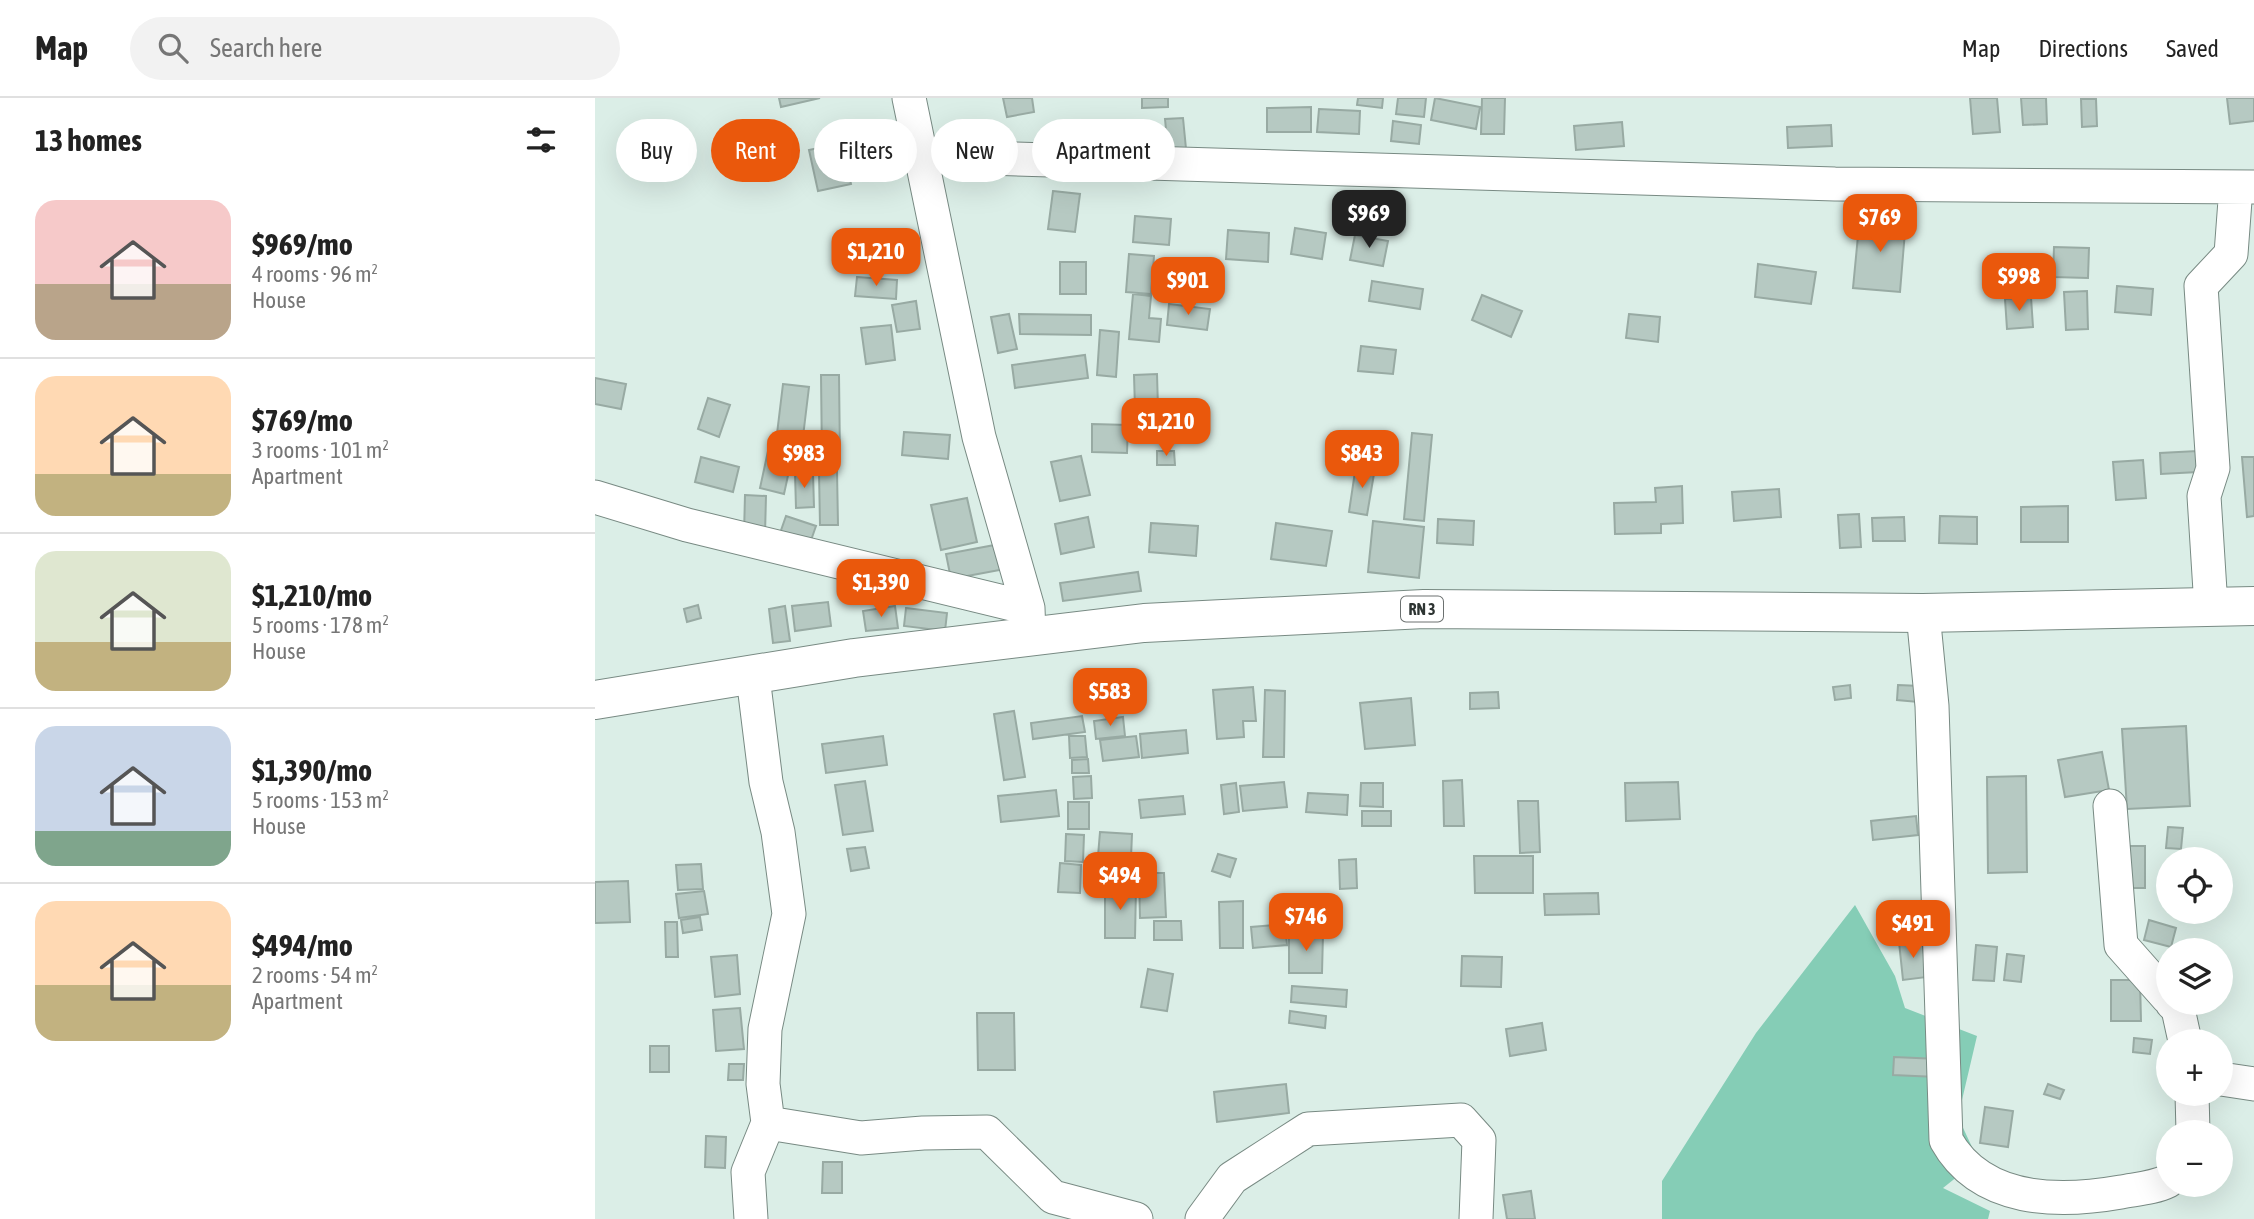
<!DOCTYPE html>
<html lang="en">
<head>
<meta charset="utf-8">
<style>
	:root { --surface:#fff; --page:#f2f2f2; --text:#222; --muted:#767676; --line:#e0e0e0; --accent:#ea580c }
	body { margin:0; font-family:"Asap Condensed",sans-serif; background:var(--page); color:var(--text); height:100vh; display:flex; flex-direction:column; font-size:26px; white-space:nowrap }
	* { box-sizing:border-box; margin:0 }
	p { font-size:23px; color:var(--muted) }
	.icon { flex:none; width:38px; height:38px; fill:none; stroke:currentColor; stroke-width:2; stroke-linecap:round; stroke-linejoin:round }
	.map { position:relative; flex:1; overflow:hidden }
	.sheet { display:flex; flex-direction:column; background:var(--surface); width:595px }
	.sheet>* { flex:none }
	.hud { position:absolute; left:21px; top:21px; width:665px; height:63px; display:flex; gap:14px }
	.buttons { position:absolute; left:1561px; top:749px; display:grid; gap:14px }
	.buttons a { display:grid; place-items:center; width:77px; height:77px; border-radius:50%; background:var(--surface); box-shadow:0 7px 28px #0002; font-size:35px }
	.price { position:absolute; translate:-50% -60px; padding:0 16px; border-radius:14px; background:var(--accent); color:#fff; font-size:23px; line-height:46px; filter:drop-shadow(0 2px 4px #0008) }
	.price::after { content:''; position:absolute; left:50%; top:42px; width:21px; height:16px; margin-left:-10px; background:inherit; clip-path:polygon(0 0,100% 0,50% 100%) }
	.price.on { background:#222; color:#fff }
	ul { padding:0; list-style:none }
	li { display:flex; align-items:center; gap:21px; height:175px; padding:0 35px }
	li+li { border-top:2px solid var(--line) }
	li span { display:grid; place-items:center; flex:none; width:196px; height:140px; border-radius:21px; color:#555 }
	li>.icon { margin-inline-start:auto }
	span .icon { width:84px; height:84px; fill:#fffc; stroke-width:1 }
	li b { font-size:30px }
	h2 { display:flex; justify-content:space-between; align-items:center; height:84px; padding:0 35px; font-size:30px }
	.tag { padding:0 24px; border-radius:32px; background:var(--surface); box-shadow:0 7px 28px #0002; font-size:24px; line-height:63px }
	.tag.on { background:var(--accent); color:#fff }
	header { display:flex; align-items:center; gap:42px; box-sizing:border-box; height:98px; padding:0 35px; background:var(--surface); border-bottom:2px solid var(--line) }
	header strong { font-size:33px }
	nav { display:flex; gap:38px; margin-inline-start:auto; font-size:24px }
	.search { width:490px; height:63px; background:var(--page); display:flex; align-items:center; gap:18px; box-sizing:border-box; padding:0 24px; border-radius:38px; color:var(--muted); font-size:26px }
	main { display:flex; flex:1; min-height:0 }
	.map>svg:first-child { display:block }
	.green { fill:#85cdb6 }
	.building { fill:#b6c9c2; stroke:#98aaa3; stroke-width:2 }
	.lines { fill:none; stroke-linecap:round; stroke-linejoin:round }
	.minor-casing { stroke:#788a83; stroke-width:35 }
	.trunk-casing { stroke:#788a83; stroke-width:40 }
	.minor { stroke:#fff; stroke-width:33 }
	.trunk { stroke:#fff; stroke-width:38 }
	.labels { text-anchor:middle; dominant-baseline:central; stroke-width:5; stroke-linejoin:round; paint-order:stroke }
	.shield { fill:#fff; stroke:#6c7170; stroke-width:2 }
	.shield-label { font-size:16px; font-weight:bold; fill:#2d3432 }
</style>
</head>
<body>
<header>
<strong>Map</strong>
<div class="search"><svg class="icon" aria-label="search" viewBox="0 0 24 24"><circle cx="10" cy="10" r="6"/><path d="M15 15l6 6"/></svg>Search here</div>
<nav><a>Map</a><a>Directions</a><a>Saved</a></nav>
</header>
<main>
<section class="sheet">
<h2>13 homes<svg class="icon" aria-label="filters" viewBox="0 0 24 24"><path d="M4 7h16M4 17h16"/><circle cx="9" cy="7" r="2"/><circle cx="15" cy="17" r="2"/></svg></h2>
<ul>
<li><span style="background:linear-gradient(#f6c9c9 60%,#b9a48a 0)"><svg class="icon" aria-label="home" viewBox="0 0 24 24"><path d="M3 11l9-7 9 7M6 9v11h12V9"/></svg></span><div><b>$969/mo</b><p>4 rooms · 96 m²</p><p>House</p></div></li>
<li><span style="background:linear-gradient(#ffd9b3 70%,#c2b280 0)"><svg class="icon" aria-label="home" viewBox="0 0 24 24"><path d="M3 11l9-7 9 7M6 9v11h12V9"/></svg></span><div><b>$769/mo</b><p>3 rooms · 101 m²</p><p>Apartment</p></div></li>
<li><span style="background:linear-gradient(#dfe7d0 65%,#c2b280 0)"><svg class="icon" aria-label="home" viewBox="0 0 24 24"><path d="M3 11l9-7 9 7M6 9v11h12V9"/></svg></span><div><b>$1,210/mo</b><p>5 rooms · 178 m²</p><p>House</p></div></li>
<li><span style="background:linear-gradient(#c9d6e8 75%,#7fa58c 0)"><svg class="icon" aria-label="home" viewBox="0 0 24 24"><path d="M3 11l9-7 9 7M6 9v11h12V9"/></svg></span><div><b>$1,390/mo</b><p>5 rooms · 153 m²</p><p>House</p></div></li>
<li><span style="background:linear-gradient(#ffd9b3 60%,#c2b280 0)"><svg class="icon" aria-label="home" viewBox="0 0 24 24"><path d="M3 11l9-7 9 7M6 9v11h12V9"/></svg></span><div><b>$494/mo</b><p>2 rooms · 54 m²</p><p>Apartment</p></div></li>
</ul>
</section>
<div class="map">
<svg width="1659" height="1121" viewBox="0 0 1659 1121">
	<rect width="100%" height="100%" fill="#dbeee7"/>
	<path class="green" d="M1260,807L1300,878L1310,910L1382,938L1363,1019L1383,1062L1348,1090L1395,1113L1393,1121H1067V1083L1161,935Z"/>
	<path class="building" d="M184,0H225L186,9Z
		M408,0H437L439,14L412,19Z
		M547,0H573V9L547,10Z
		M763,0H788L787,10L762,7Z
		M803,0H831L829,19L801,16Z
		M840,0L885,9L881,31L836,22Z
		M887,0H910L909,36H886Z
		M1375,0H1402L1405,34L1378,36Z
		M1426,0H1451L1452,26L1428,27Z
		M1632,0H1659V23L1635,26Z
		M1486,1H1501L1502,28L1487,29Z
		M716,9V34H672V10Z
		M724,11L765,13L764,36L722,34Z
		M588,20L592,61L574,63L570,21Z
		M798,23L826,27L824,46L796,43Z
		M1027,24L1029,48L981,52L979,28Z
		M1236,27L1237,48L1193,50L1192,29Z
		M247,45L256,86L223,93L214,52Z
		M458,93L485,96L480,134L453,131Z
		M1265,117L1311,121L1305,194L1258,190Z
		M540,118L576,121L574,147L538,144Z
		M700,130L731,135L727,161L696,156Z
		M633,132L674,135L673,164L631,161Z
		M760,137L793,143L788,168L755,162Z
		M1459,149L1494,150L1493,180L1458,179Z
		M534,156L559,158L556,196L531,194Z
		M465,164H491V196H465Z
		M1163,166L1221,174L1216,206L1160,199Z
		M582,174L604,177L600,205L578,201Z
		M262,179L302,182L301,201L260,198Z
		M777,183L828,191L825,211L774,203Z
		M1522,188L1558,191L1556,217L1520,214Z
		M1492,193L1493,231L1471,232L1469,194Z
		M538,196L556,198L554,220L566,221L564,244L534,241Z
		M887,197L927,213L916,239L877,222Z
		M1436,199L1438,229L1412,231L1410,201Z
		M321,203L325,231L302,234L297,207Z
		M574,206L615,211L612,232L572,227Z
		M414,216L422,251L403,255L396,219Z
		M424,216L496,217V237L425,236Z
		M1034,216L1065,219L1063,244L1031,240Z
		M296,227L300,262L271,266L266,230Z
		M505,232L524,234L521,279L502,277Z
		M766,248L801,252L798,276L763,273Z
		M490,257L493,280L420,290L417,267Z
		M562,276L564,344H541L539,277Z
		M226,277H244L245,361H227Z
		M0,280L31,286L26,311L0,306Z
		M188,286L214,289L207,347L181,344Z
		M113,300L135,307L124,339L103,331Z
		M497,326L533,327L532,355L497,354Z
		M309,334L355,337L353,361L307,357Z
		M817,335L837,337L829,423L809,421Z
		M173,353L197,359L189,396L165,390Z
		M562,353H579L580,367H562Z
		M1602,353L1603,374L1566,376L1565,355Z
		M486,358L495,397L465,403L456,364Z
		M106,359L144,369L138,394L100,384Z
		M1647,359H1659V418L1652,419Z
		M1548,362L1551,400L1521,402L1518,364Z
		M761,367L780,370L772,417L754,414Z
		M242,373L243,427H225L224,374Z
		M200,375H218L219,409L201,410Z
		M1087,388L1088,425L1066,426V435L1020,436L1019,405L1061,404L1060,390Z
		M1184,391L1186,419L1139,423L1137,394Z
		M150,397L171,398L170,436H149Z
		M372,400L382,444L346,452L336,407Z
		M1473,408V444H1426V409Z
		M1264,416L1266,449L1245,450L1243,417Z
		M191,418L221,428L214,448L184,438Z
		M1345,418L1382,419V446L1344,445Z
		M493,419L499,449L466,456L460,426Z
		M1309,419L1310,443H1278L1277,420Z
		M843,421L879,423L878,447L842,445Z
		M778,423L829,429L824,480L773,474Z
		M556,425L603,428L601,458L554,454Z
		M681,425L737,433L731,468L676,461Z
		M405,446L410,471L356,481L351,456Z
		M543,474L546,493L468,503L465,485Z
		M233,504L236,528L200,533L197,508Z
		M103,507L106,520L92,524L89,511Z
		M190,508L195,543L178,545L174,511Z
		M300,508L303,530L271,533L268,513Z
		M311,510L352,515L350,533L309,528Z
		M1255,587L1256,600L1240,602L1238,589Z
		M1303,587L1325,588L1323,604L1302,602Z
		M658,589L661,623H648L649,639L622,641L618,592Z
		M670,592L690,593L689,659H668Z
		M903,594L904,610L875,611V595Z
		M816,600L820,647L770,651L765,605Z
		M419,613L430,679L409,682L399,616Z
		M487,618L490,634L438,641L436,625Z
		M528,619L530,638L501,641L499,623Z
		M1591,628L1595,708L1532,711L1527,631Z
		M591,632L593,655L547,660L545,636Z
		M288,638L292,667L231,675L227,646Z
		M474,638H490L492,659L475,660Z
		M541,638L544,659L508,663L505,642Z
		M1507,654L1514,692L1470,699L1463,662Z
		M493,661L494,675H477V662Z
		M496,678L497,700L479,701L478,679Z
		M1431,678L1432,774L1393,775L1392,679Z
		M867,682L869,728H849L848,683Z
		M270,683L278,733L248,737L240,687Z
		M689,684L692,709L648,713L645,688Z
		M1083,684L1085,721L1031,723L1030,685Z
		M641,685L644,714L629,716L626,687Z
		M766,685H788V709L765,708Z
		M461,692L464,718L406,724L403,698Z
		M713,695L753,697L752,717L711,714Z
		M588,698L590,716L546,720L544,702Z
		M923,703H943L945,754L925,755Z
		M473,704H494V731H473Z
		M767,713H796V728H767Z
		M1321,718L1323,737L1278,742L1276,723Z
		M1573,729L1588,730L1586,751L1571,750Z
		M505,734L537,736L536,760L503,758Z
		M471,736L489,737L488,764L470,763Z
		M1528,748H1550V790H1528Z
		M270,749L274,770L256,773L252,751Z
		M623,756L641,761L635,779L617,773Z
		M879,758H938V795H880Z
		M761,761L762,790L745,791L744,762Z
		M465,765L486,767L485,795L463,794Z
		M106,766L108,791L83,792L81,767Z
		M502,767L538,768V786H502Z
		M544,775H569L571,819L545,820Z
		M33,783L35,824L0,825V784Z
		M510,789H541L540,840H510Z
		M109,793L113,816L84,820L81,796Z
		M1003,795L1004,816L950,817L949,796Z
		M648,803V850H625L624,804Z
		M105,819L107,832L88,835L86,822Z
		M1554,822L1581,830L1576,849L1549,842Z
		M559,823H586L587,842H559Z
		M70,824H82L83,859H71Z
		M690,826L692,847L658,850L656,829Z
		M694,835L728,836L727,875H694Z
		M1327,841L1332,879L1308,882L1304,844Z
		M1381,847L1402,849L1399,883L1378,882Z
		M1412,856L1429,858L1426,884L1409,882Z
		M142,857L145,896L120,899L116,859Z
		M867,858L907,859L906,889L866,888Z
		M553,871L578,876L572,913L546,909Z
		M1516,882H1545L1546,923H1516Z
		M697,888L752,892L751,909L696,904Z
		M145,910L149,951L121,953L118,912Z
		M695,913L731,918L730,930L694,925Z
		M382,915H419L420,972H383Z
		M947,925L951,952L915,958L911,931Z
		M1539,940L1557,942L1555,956L1538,954Z
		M55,948H74V974H55Z
		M1299,959L1343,961L1342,979L1298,977Z
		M134,966H149L148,982H133Z
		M691,986L694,1015L622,1024L619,994Z
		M1453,986L1469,992L1465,1001L1449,996Z
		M1390,1009L1418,1013L1413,1049L1385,1045Z
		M111,1038L131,1039L130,1070L110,1069Z
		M228,1064H247V1095H227Z
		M936,1093L940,1121H912L908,1097Z"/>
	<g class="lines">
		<defs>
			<path id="minor" d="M314,0L384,339L433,510L434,537
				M326,58L1240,86L1659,89
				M0,399L92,427L433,510
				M1616,509L1609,398L1618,370L1606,188L1636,156L1641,89
				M1328,515L1337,608L1351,1042C1386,1105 1464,1105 1526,1094C1542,1091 1559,1090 1573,1083
				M158,579L171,684L183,734L194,816L170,931L168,986L173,1025L266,1040L328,1035L392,1034L458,1099L541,1121
				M1515,708L1526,847L1573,900
				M1577,905L1583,911L1590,943
				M1626,981L1659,986
				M1597,996L1598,1034
				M156,1121L153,1074L173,1025
				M607,1121L637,1080L713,1031L866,1022L884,1042L881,1121"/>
			<path id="trunk" d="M0,602L259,560L549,525L829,511L1328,515L1659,508"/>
		</defs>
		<use href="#minor" class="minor-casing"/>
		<use href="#trunk" class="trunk-casing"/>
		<use href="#minor" class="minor"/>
		<use href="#trunk" class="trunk"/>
	</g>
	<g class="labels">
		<rect class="shield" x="806" y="498.5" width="42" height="25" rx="5"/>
		<g class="shield-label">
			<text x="827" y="511">RN 3</text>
		</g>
	</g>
</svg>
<div class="buttons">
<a><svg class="icon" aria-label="locate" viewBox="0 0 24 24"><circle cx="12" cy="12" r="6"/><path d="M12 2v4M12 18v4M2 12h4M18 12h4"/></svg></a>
<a><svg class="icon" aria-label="layers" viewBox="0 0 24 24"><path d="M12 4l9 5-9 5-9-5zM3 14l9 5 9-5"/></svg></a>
<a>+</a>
<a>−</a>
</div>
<b class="price on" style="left:774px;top:152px">$969</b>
<b class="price" style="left:1285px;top:156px">$769</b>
<b class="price" style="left:281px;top:190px">$1,210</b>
<b class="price" style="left:1424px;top:215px">$998</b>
<b class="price" style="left:593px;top:219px">$901</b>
<b class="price" style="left:571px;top:360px">$1,210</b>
<b class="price" style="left:209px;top:392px">$983</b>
<b class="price" style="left:767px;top:392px">$843</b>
<b class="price" style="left:286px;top:521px">$1,390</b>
<b class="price" style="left:515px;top:630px">$583</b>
<b class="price" style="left:525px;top:814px">$494</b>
<b class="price" style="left:711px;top:855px">$746</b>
<b class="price" style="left:1318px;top:862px">$491</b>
<div class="hud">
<a class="tag">Buy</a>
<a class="tag on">Rent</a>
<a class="tag">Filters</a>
<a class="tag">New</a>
<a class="tag">Apartment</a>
</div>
</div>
</main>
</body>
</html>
